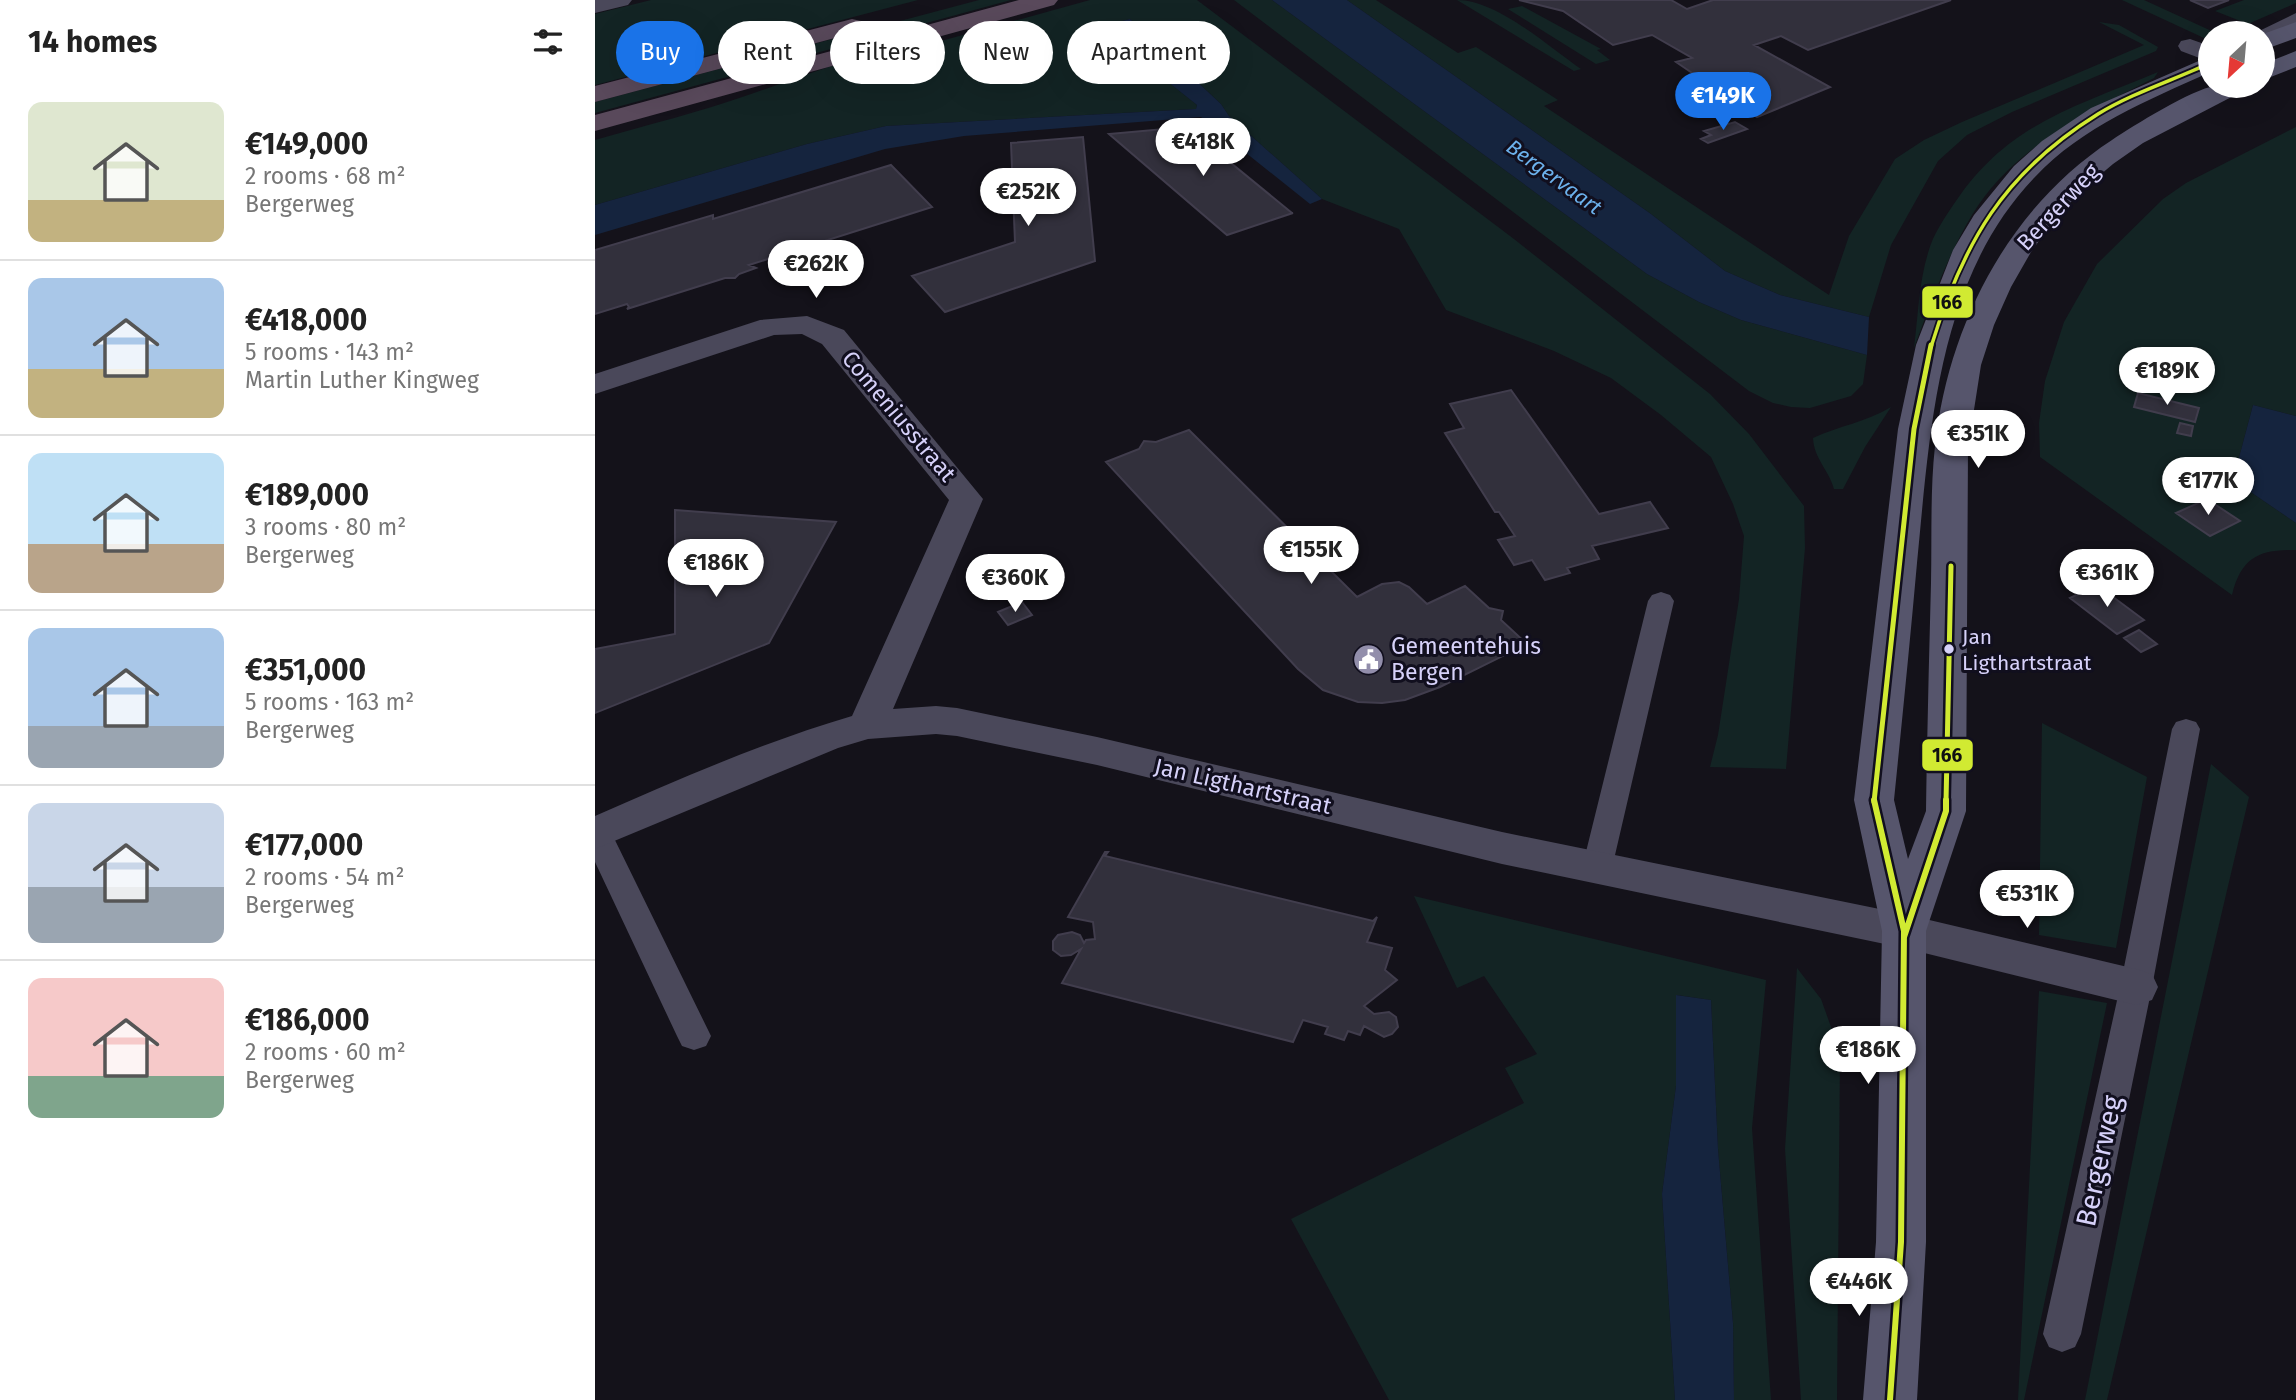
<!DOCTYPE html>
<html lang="en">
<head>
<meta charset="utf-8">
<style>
	:root { --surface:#fff; --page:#f2f2f2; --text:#222; --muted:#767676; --line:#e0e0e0; --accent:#1a73e8 }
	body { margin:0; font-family:"Fira Sans",sans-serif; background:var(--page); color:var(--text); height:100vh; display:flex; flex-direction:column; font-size:26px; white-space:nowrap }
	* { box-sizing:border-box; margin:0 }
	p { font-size:23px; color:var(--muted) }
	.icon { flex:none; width:38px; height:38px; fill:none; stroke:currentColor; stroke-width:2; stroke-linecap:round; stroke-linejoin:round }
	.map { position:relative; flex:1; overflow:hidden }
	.drawer { display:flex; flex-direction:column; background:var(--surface); width:595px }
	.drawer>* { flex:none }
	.banner { position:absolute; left:21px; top:21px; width:665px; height:63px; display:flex; gap:14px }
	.needle { width:46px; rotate:206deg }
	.fabs { position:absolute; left:1603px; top:21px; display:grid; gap:14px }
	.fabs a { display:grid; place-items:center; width:77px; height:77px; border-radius:50%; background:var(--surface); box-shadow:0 7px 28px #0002; font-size:35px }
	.price { position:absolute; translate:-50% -60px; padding:0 16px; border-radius:24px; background:#fff; color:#222; font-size:23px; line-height:46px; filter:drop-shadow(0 2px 4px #0008) }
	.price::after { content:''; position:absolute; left:50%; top:42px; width:21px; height:16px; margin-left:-10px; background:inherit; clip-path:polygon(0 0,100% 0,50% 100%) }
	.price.on { background:var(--accent); color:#fff }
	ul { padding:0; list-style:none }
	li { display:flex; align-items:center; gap:21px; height:175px; padding:0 28px }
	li+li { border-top:2px solid var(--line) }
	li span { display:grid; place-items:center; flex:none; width:196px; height:140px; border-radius:14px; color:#555 }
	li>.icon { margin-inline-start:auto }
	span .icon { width:84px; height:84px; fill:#fffc; stroke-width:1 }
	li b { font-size:30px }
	h2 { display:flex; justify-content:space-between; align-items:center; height:84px; padding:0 28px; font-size:30px }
	.chip { padding:0 24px; border-radius:32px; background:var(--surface); box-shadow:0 7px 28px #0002; font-size:24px; line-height:63px }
	.chip.on { background:var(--accent); color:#fff }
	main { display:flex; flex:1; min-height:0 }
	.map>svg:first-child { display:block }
	.green { fill:#132424 }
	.water { fill:#15243e }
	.building { fill:#32303c; stroke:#413d4d; stroke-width:2 }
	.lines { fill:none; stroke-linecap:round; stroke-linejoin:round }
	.lane { fill:#4a485a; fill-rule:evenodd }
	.street { fill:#4a485a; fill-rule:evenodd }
	.secondary { fill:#56556c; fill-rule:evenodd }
	.highway { fill:#59495b; fill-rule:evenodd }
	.bus-1-far2-casing { stroke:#110f1e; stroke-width:7 }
	.bus-1-far1-casing { stroke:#110f1e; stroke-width:10 }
	.bus-1-casing { stroke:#110f1e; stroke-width:11 }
	.bus-1-far2 { stroke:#d1ea32; stroke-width:3.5 }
	.bus-1-far1 { stroke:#d1ea32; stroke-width:5 }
	.bus-1 { stroke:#d1ea32; stroke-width:6 }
	.bus-dot { fill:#d6d1f9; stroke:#110f1e; stroke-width:2.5 }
	.labels { text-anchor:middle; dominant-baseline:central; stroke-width:6; stroke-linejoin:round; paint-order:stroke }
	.far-water-label { font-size:21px; font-style:italic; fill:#6cb1ec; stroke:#110f1e }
	.bus-label { font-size:21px; fill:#d6d1f9; stroke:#110f1e; text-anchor:start }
	.street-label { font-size:23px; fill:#d6d1f9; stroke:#110f1e }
	.poi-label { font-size:23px; fill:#d6d1f9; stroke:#110f1e; text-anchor:start }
	.near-street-label { font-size:28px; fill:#d6d1f9; stroke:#110f1e }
	.line-badge { stroke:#110f1e; stroke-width:2.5 }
	.pale-badge-label { font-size:19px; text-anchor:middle; font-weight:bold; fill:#111 }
</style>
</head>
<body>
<main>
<section class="drawer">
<h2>14 homes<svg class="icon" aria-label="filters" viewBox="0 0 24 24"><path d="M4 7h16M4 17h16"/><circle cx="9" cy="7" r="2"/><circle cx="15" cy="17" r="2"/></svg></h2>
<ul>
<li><span style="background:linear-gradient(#dfe7d0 70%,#c2b280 0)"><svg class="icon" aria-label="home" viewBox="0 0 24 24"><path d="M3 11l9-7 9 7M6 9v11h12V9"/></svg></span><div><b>€149,000</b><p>2 rooms · 68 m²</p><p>Bergerweg</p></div></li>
<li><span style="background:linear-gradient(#a9c7e8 65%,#c2b280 0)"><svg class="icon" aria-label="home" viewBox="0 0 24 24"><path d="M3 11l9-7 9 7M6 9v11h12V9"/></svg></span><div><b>€418,000</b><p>5 rooms · 143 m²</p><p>Martin Luther Kingweg</p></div></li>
<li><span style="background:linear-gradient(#bfe0f5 65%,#b9a48a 0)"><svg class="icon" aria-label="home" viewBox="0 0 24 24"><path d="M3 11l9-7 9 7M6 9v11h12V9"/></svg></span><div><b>€189,000</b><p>3 rooms · 80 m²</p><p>Bergerweg</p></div></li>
<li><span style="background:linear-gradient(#a9c7e8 70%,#9aa5b1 0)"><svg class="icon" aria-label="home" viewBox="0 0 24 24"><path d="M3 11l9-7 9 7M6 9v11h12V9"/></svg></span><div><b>€351,000</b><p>5 rooms · 163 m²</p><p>Bergerweg</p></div></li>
<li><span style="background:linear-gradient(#c9d6e8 60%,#9aa5b1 0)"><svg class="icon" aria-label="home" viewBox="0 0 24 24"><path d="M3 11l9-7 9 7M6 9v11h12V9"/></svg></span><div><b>€177,000</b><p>2 rooms · 54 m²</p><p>Bergerweg</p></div></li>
<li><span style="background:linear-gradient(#f6c9c9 70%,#7fa58c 0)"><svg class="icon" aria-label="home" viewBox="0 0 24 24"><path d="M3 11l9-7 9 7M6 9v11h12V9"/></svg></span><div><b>€186,000</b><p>2 rooms · 60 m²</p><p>Bergerweg</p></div></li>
</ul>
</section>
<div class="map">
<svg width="1701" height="1400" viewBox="0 0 1701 1400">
	<rect width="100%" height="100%" fill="#14121a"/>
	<path class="green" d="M56,0H323L0,85V14Z
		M384,0H416L0,113V102Z
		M495,0H602L919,239L1115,394L1154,434L1209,506L1210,548L1191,769L1115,767L1123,735L1144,599L1149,536L1138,504L1116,457L1066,415L1016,378L959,351L851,310L804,229L727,199L634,116L626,104L535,19L505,27L602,105L601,109L291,126L212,144L0,205V140C52,125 105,112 156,94C207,77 274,49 328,46Z
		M639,0H677L1052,274L1104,302L1146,320L1272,355L1268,384L1256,396L1215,408L1196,407L1178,403L1154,391Z
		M752,0H781L863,53L881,47L963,100L949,106L1234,295L1254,236L1300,159L1329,140L1367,122L1549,45L1504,22L1524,25L1563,47L1561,51L1417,112L1372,135L1343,161L1296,245L1274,317L1185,295L1130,271L1056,214Z
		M862,0C902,0 953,46 986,69L979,71Z
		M1527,0H1549L1621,33H1615L1609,38Z
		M1649,0H1701V3L1653,24L1620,11Z
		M927,6L1006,49L1002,50L1015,60L1001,64L913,9Z
		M1563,72L1559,78C1494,111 1416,149 1377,215C1352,257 1336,302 1319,348C1323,317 1324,282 1333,253C1338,234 1350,217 1361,201C1414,123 1480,107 1563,72Z
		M1701,127V416L1658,405L1638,480L1701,523V550C1665,549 1646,557 1637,595L1445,457L1444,423L1450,381L1469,322L1502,264L1568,199L1591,183Z
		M1296,407L1270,447L1248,489H1239C1234,470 1219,459 1218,438C1244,426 1271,422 1296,407Z
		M1447,723L1552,777L1521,948L1444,935Z
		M1616,764L1654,797L1512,1400H1490Z
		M819,896L1171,980L1157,1128L1176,1400H1139L1138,1323L1123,1149L1116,1000L1082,995L1081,1086L1067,1194L1080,1400H794L696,1219L929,1103L910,1068L942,1054L889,976L862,988Z
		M1202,968L1226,999L1245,1052L1242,1400H1206L1190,1149Z
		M1444,991L1512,1003L1429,1400H1423Z"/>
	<path class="water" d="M677,0H752L1056,214L1130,271L1185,295L1274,317L1272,355L1146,320L1104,302L1052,274Z
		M535,19L626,104L634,116L727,199L715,204L606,117L369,136L290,149L0,235V205L212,144L291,126L601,109L602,105L504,27Z
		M1658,405L1701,416V523L1638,480Z
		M1081,995L1116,1000L1123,1149L1138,1323L1139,1400H1080L1067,1194L1081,1086Z"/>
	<path class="building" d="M924,0H1076L1092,9L1118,0H1356L1213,50L1186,36L1159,45L1235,87L1162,117L1081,62L1097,58L1057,35L1018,45L968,11Z
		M1595,0H1634L1613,8Z
		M1140,122L1152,129L1113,143L1106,139L1116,135L1109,131Z
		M592,127L697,213H698L632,235L514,134Z
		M488,137L500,261L350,312L317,276L420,242L416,143Z
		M296,165L337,207L154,265L161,268L144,274L140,278H130L32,309L34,307L32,304L0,314V250L118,215V219Z
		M916,390L1004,514L1055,502L1073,528L997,546L1004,559L972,568L975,573L950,580L937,560L919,565L903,540L920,536L904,512H900L850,433L869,428L855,404Z
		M1543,393L1604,408L1600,422L1539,407Z
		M1585,423L1598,426L1596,436L1582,433Z
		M594,430L762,597L787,584L804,582L814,587L832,604L870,586L894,608L908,611L906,620L932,644L845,687L810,700L787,703L763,702L728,690L703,669L511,462L544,449L549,441L561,442Z
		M1612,499L1645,521L1615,536L1581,513Z
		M80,510L241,522L174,643L0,713V649L80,634Z
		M1502,585L1549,620L1522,634L1475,598Z
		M427,602L437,615L413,625L403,612Z
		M1544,630L1562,644L1546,652L1529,638Z
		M510,852H513L510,856L778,921L782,917L772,942L797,948L790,970L802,980L769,1006L779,1014L794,1012L801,1017L803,1027L797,1034L789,1037L769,1026L765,1035L753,1031L749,1040L730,1034L733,1027L708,1020L698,1042L467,983L486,949L476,955L466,956L458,950V941L463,935L477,932L485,935L489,943L491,940L500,939L498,922L473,917Z"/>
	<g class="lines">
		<path class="lane" d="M1701,13V25L1668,39V33H1660Z
			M1066,592L1075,595L1079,601L1017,868L1013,876L1002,880L991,876L987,868L1053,601L1057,595Z
			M1591,719L1601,722L1605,729L1557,987L1486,1334L1480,1347L1467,1352L1454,1347L1448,1334L1525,987L1577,729L1581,722Z
			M0,821L12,824L16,832L116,1036L111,1046L99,1050L87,1046L82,1036L0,862Z"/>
		<path class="street" d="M0,0H37L33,5L0,13Z
			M1595,39L1615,46V62L1586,51L1583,46L1586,41Z
			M212,316L249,330L388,499L298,709L341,706L362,708L502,737L907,832L1309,914L1541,969L1557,974L1563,987L1557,1000L1541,1005L1309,948L907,864L502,765L362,736L341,734L273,739L243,748L0,849V816C84,779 169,742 257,716L354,500L227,344L207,334L179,335L0,394V374L165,320Z"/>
		<path class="secondary" d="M1701,22V38L1668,50V34Z
			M1701,51V67L1668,80V64Z
			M1615,56V72C1552,101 1488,126 1440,177C1342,279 1335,431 1322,563C1315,642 1307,721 1299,800L1313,859L1331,811C1332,735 1334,659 1336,583C1337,538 1335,491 1340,446C1353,325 1414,207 1517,140C1538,126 1597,89 1620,86C1630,84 1641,86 1651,86L1648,91L1548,143L1518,164L1485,192L1457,223L1436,252L1416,287L1399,325L1386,365L1373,448L1371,811L1331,931V1242L1322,1400H1268L1281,1242L1287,931L1259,800L1303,429L1321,345L1358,250L1379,215L1419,166L1447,141L1496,108Z"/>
		<path class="highway" d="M424,0H463L459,5L0,131V115Z
			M257,19L266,21L269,26L266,31L0,102V86Z"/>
		<defs>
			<path id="bus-1-far2" d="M1336,347C1368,243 1408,173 1503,114C1537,93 1579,80 1615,63"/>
			<path id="bus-1-far1" d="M1279,802L1319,429L1336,345
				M1351,802L1356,566"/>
			<path id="bus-1" d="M1279,800L1309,931L1306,1242L1295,1400
				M1309,937L1351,811V800"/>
		</defs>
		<use href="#bus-1-far2" class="bus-1-far2-casing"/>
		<use href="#bus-1-far1" class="bus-1-far1-casing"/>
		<use href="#bus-1" class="bus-1-casing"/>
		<use href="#bus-1-far2" class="bus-1-far2"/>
		<use href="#bus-1-far1" class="bus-1-far1"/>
		<use href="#bus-1" class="bus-1"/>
	</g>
	<defs>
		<symbol id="civic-disc" viewBox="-11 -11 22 22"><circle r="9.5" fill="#928eab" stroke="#110f1e"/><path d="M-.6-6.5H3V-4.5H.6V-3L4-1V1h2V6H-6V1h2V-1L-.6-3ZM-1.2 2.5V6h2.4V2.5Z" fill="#fff"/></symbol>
	</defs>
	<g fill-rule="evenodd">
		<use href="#civic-disc" x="756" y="642" width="35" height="35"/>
	</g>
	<circle class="bus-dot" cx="1354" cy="649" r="6"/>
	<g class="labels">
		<g class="far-water-label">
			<text transform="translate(959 177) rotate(36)">Bergervaart</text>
		</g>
		<g class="bus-label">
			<text x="1367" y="637">Jan<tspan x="1367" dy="26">Ligthartstraat</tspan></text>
		</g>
		<g class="street-label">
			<text transform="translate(1463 207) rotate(-47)">Bergerweg</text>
			<text transform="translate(304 416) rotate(50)">Comeniusstraat</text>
			<text transform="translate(648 786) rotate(13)">Jan Ligthartstraat</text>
		</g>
		<g class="poi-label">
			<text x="796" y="646">Gemeentehuis<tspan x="796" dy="26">Bergen</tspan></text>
		</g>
		<g class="near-street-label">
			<text transform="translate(1504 1161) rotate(-78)">Bergerweg</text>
		</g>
	</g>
	<g class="line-badge">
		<rect x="1326" y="285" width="53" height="34" rx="7" fill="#d1ea32"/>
		<rect x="1326" y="738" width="53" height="34" rx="7" fill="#d1ea32"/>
	</g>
	<g class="pale-badge-label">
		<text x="1352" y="309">166</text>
		<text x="1352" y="762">166</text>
	</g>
</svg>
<div class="fabs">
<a><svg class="needle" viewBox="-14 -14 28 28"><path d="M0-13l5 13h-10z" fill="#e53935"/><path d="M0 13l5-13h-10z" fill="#767676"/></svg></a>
</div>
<b class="price on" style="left:1128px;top:132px">€149K</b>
<b class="price" style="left:608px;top:178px">€418K</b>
<b class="price" style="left:433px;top:228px">€252K</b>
<b class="price" style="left:221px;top:300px">€262K</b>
<b class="price" style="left:1572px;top:407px">€189K</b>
<b class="price" style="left:1383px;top:470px">€351K</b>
<b class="price" style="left:1613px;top:517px">€177K</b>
<b class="price" style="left:716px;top:586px">€155K</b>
<b class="price" style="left:121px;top:599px">€186K</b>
<b class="price" style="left:1512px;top:609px">€361K</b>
<b class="price" style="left:420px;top:614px">€360K</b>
<b class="price" style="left:1432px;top:930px">€531K</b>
<b class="price" style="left:1273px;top:1086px">€186K</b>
<b class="price" style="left:1264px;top:1318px">€446K</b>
<div class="banner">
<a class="chip on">Buy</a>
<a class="chip">Rent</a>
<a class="chip">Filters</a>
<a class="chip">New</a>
<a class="chip">Apartment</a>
</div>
</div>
</main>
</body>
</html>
